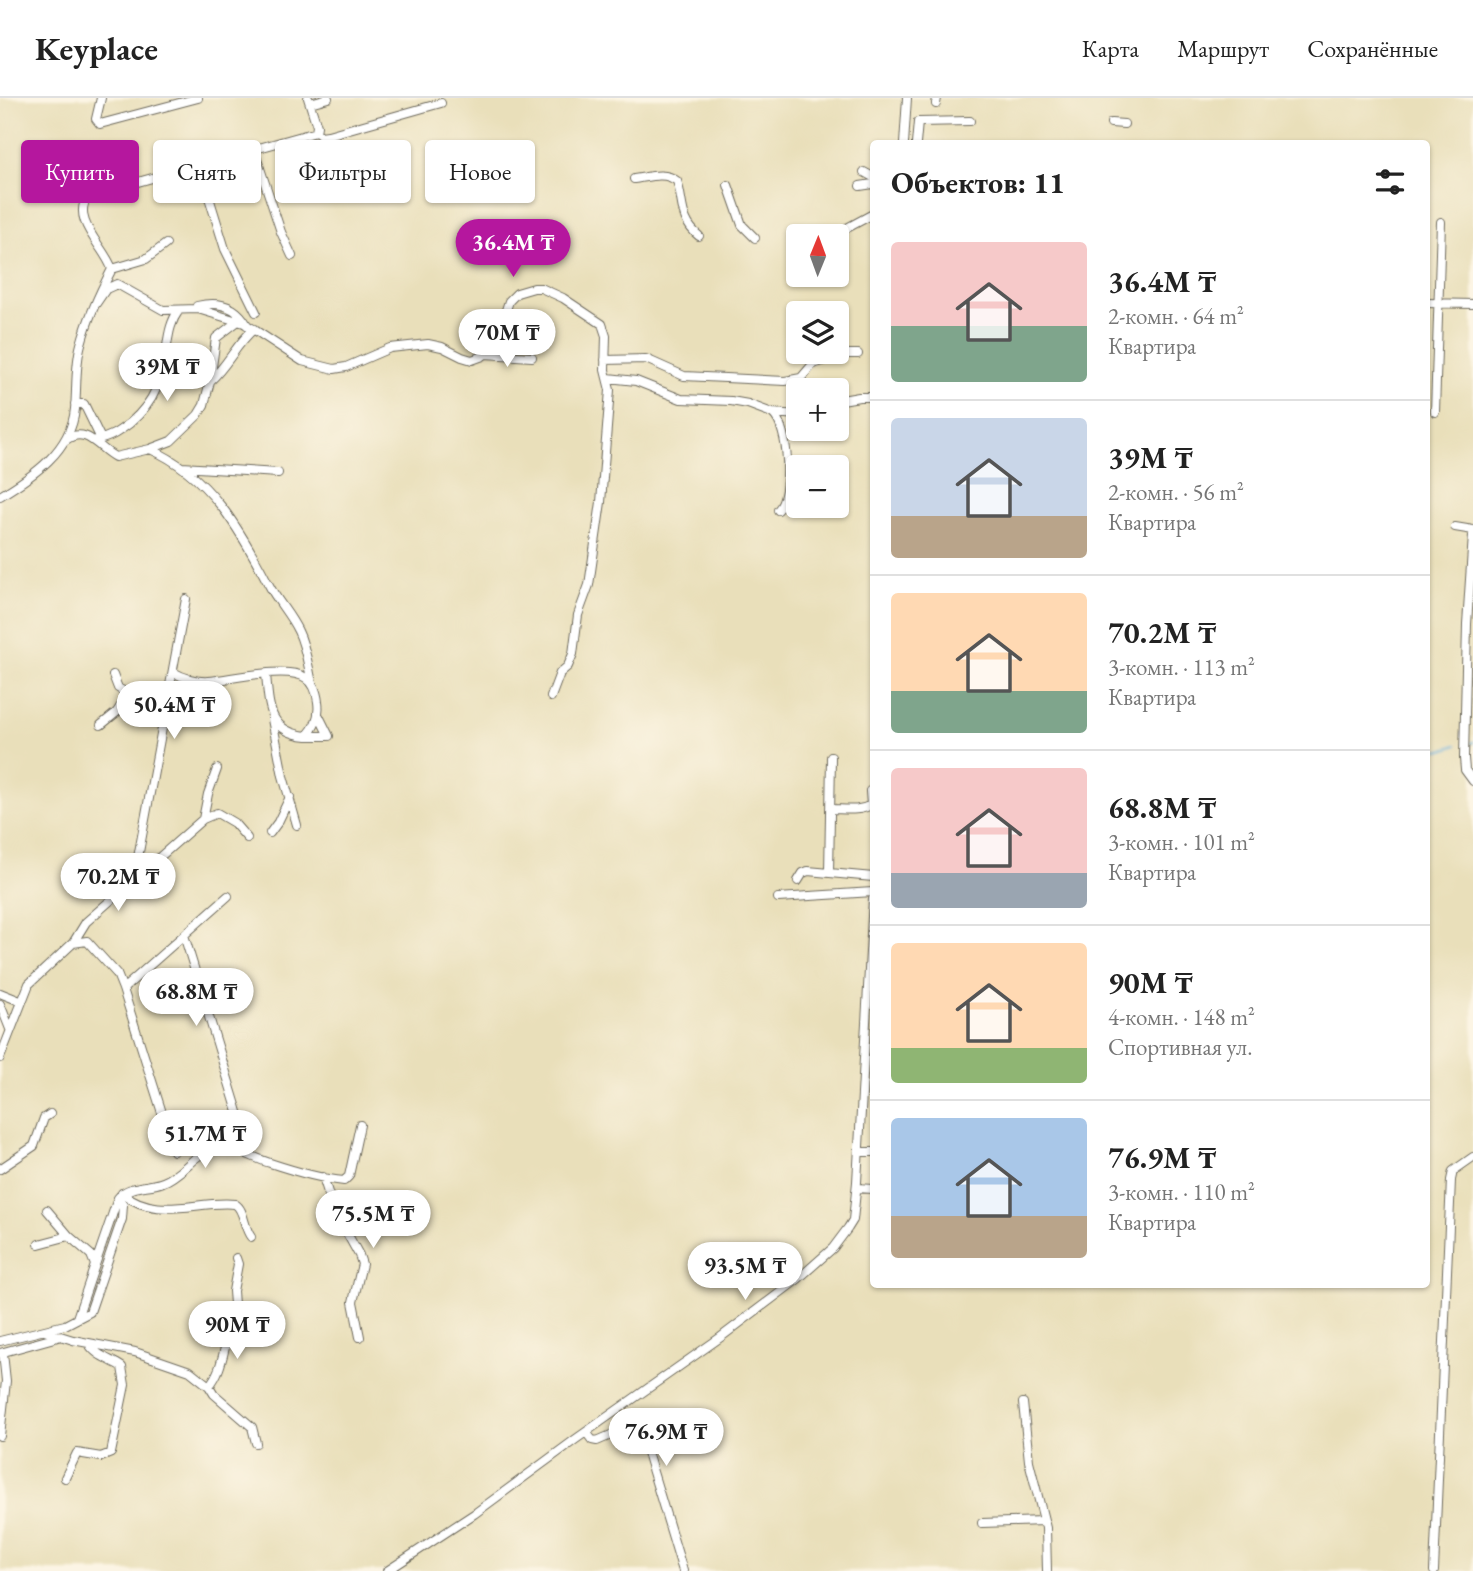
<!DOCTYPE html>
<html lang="ru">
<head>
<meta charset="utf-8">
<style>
	:root { --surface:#fff; --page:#f2f2f2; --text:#222; --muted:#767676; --line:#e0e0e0; --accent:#b5179e }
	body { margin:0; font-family:"EB Garamond",serif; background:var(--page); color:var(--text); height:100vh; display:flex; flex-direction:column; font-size:26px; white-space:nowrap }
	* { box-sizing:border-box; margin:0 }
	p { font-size:23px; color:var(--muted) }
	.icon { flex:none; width:38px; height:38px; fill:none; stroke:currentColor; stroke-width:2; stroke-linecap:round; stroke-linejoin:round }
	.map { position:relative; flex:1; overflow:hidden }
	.side { position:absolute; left:870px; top:42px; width:560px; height:1148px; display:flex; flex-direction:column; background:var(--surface); border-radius:7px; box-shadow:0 2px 5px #0004 }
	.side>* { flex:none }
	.top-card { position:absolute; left:21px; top:42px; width:665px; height:63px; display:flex; gap:14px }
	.needle { width:46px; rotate:1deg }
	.tools { position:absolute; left:786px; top:126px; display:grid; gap:14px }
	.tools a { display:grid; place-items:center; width:63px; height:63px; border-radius:7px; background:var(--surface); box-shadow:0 2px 5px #0004; font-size:35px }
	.price { position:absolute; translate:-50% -60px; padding:0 16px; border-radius:24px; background:#fff; color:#222; font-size:23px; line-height:46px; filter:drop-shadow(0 2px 4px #0008) }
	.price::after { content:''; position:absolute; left:50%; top:42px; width:21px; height:16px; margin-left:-10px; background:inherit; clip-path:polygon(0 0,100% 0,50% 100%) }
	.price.selected { background:var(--accent); color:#fff }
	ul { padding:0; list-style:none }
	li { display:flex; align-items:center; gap:21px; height:175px; padding:0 21px }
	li+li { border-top:2px solid var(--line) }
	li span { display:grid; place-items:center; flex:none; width:196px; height:140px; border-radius:7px; color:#555 }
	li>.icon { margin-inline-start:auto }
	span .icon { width:84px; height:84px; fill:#fffc; stroke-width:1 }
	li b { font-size:30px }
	h2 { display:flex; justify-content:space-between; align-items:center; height:84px; padding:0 21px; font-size:30px }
	.pill { padding:0 24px; border-radius:7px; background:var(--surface); box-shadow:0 2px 5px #0004; font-size:24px; line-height:63px }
	.pill.selected { background:var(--accent); color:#fff }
	header { display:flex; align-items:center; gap:42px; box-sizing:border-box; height:98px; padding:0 35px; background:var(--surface); border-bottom:2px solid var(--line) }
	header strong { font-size:33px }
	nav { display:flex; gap:38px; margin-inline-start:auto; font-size:24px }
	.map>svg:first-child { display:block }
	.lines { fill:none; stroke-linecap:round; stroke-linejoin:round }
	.stream { stroke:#65b1de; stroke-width:2 }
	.minor-casing { stroke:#6e6a5d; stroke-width:10 }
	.minor { stroke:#fff; stroke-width:8 }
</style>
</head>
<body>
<header>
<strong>Keyplace</strong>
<nav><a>Карта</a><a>Маршрут</a><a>Сохранённые</a></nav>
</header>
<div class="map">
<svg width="1473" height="1473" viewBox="0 0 1473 1473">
	<rect width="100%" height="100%" fill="#fcf5e5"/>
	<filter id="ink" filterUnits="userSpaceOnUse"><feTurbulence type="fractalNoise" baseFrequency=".0143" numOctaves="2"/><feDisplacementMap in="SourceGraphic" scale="14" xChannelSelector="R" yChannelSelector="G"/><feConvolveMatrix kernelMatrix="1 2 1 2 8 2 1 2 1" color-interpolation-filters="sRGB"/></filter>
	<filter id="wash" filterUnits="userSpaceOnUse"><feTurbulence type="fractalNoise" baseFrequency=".00686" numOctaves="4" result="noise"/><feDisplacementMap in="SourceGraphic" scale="28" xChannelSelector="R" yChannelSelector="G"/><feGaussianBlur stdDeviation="1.57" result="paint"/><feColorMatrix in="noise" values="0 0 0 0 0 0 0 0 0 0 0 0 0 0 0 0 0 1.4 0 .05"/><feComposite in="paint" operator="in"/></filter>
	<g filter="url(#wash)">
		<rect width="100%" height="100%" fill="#e9dfba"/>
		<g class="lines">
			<path class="stream" d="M1470,645L1473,644
				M1426,651L1443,652L1457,647"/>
		</g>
	</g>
	<g filter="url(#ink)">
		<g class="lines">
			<defs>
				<path id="minor" d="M101,0L96,21L100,26L198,0
					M308,0L317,28L316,34
					M310,5L328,0
					M936,6L937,0
					M1111,25L1124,26
					M321,38L335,78
					M904,46L907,0
					M916,46L918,24L970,23
					M254,52L281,134L292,158
					M199,67L225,151L256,214
					M864,74L873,79
					M634,81C648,79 665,73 677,83C684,104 679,122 699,138
					M728,87L742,127L755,140
					M860,88L873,86
					M834,137L873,116
					M112,171L146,161L166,146
					M1426,205L1473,206
					M95,207L106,191L117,186L163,212L198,211L244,225L302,263L334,271L346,269L390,250L428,246L442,249L462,259L472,262L483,258L497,239L509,203L517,195L534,190H541L563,200L602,226L606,238L605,272L610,292L601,404L589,487L578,517L573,556L568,568L560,575L551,599
					M197,208C218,203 236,207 247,227
					M485,256L532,259
					M605,262L646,261L684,278L785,283L801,280L813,266L845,256H858
					M608,280L636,283L681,301L731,303L748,306L772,315L798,317
					M210,283C228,267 236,246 254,231
					M836,303L859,299H873
					M75,306H84L101,341
					M1435,314L1441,124
					M773,316C789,329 793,398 778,412
					M66,342C86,327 99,351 115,359L150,351C209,376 241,433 269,487C277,503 290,516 298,533C306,549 308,568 312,585
					M96,342C110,340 118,334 130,325C157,302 161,281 167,248C169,234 171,223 179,212
					M150,351L171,343L198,317L204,307L210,283L216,240L238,223
					M182,369L278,375
					M0,398C33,378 71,353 75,311C77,289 75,267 81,246C88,220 100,194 112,171C105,149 70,122 88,98L316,34L321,38L328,37L441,5
					M1455,429L1473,432
					M1473,437L1467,526L1464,660L1465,672L1473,683
					M173,574C183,580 197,584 209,583C232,581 288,567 306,580C314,585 317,595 318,604C320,617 316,628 307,638C268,634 269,608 266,576
					M113,577L118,590L132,598
					M272,621L283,678L297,727
					M101,627L117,614L126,600L135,599L167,605
					M307,638H329L319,618
					M830,711C844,711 859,714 871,707L870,693
					M203,721L217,715L234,725L247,740
					M270,735L278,724L290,699
					M829,775L831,659
					M134,781L186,501
					M798,783L803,775L808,773L873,779
					M778,800L873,794
					M184,837L238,1014
					M73,845L87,843L117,876L123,891L174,1053
					M123,891L228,798
					M0,895L20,903
					M0,906L10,931
					M0,960L29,886L73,845L86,824L203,721L208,696L217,671
					M859,1054H873
					M0,1071L34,1048L44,1020L50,1016
					M323,1079L333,1110L359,1157L362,1166L353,1204L360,1239
					M857,1090L873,1091
					M122,1095C157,1123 197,1102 235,1106C245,1112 243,1129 251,1139
					M47,1112L69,1138L91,1157L95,1167L77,1220
					M39,1146L69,1138
					M95,1167L118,1100
					M235,1220L233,1193L238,1166L236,1160
					M44,1233L73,1242L135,1254L190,1273L209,1288L214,1296L252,1329L256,1345
					M0,1243L65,1227L90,1214L122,1121L123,1107L118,1100C129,1086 148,1090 163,1084C183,1077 196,1052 218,1049C231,1047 256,1061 270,1065C291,1072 323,1081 344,1083L349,1078L360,1027
					M0,1255L58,1239
					M209,1288C227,1267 222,1238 238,1217
					M1023,1305L1029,1363L1046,1430L1047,1473
					M586,1334L592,1342L597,1343L627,1330L638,1334L646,1351L683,1473
					M0,1338L6,1283L3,1255
					M65,1380L77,1355L101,1359L111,1355L125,1287L122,1269C110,1261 96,1258 89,1246
					M982,1425L1043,1423
					M387,1473L474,1416L576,1341L721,1239L798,1181L833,1150L848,1130L853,1122L857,1084L873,801
					M1434,1473L1451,1082L1453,1073L1473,1059"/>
			</defs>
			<use href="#minor" class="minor-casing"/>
			<use href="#minor" class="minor"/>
		</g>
	</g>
</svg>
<div class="tools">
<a><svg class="needle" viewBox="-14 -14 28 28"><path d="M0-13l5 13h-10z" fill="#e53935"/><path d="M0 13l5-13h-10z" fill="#767676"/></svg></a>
<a><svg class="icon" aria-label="layers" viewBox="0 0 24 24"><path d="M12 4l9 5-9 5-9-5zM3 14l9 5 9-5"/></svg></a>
<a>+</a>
<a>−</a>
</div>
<b class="price selected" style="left:513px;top:181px">36.4M ₸</b>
<b class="price" style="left:507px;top:271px">70M ₸</b>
<b class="price" style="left:167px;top:305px">39M ₸</b>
<b class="price" style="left:174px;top:643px">50.4M ₸</b>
<b class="price" style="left:118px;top:815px">70.2M ₸</b>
<b class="price" style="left:196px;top:930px">68.8M ₸</b>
<b class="price" style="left:205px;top:1072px">51.7M ₸</b>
<b class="price" style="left:373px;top:1152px">75.5M ₸</b>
<b class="price" style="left:745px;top:1204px">93.5M ₸</b>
<b class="price" style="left:237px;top:1263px">90M ₸</b>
<b class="price" style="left:666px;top:1370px">76.9M ₸</b>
<div class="top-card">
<a class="pill selected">Купить</a>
<a class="pill">Снять</a>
<a class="pill">Фильтры</a>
<a class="pill">Новое</a>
</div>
<section class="side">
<h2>Объектов: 11<svg class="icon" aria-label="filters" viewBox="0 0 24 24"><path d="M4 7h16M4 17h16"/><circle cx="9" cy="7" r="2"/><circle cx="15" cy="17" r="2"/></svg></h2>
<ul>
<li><span style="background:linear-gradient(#f6c9c9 60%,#7fa58c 0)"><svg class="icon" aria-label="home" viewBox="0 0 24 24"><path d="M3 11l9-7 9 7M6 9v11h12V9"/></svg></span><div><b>36.4M ₸</b><p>2-комн. · 64 m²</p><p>Квартира</p></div></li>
<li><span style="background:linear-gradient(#c9d6e8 70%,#b9a48a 0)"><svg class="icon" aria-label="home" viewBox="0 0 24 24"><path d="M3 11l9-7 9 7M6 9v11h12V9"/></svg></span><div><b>39M ₸</b><p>2-комн. · 56 m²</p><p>Квартира</p></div></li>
<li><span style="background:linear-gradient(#ffd9b3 70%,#7fa58c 0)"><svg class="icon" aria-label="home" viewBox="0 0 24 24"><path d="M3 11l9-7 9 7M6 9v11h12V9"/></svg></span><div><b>70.2M ₸</b><p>3-комн. · 113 m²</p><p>Квартира</p></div></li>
<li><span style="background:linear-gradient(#f6c9c9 75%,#9aa5b1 0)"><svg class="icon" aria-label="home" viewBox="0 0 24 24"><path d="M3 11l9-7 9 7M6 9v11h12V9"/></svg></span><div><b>68.8M ₸</b><p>3-комн. · 101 m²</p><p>Квартира</p></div></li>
<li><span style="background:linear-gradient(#ffd9b3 75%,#8fb573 0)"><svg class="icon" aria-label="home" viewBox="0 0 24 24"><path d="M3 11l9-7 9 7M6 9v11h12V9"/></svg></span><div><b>90M ₸</b><p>4-комн. · 148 m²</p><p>Спортивная ул.</p></div></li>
<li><span style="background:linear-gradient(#a9c7e8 70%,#b9a48a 0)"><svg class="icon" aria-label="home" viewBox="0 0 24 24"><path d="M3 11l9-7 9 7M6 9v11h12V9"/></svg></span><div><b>76.9M ₸</b><p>3-комн. · 110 m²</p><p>Квартира</p></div></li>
</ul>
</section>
</div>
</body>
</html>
